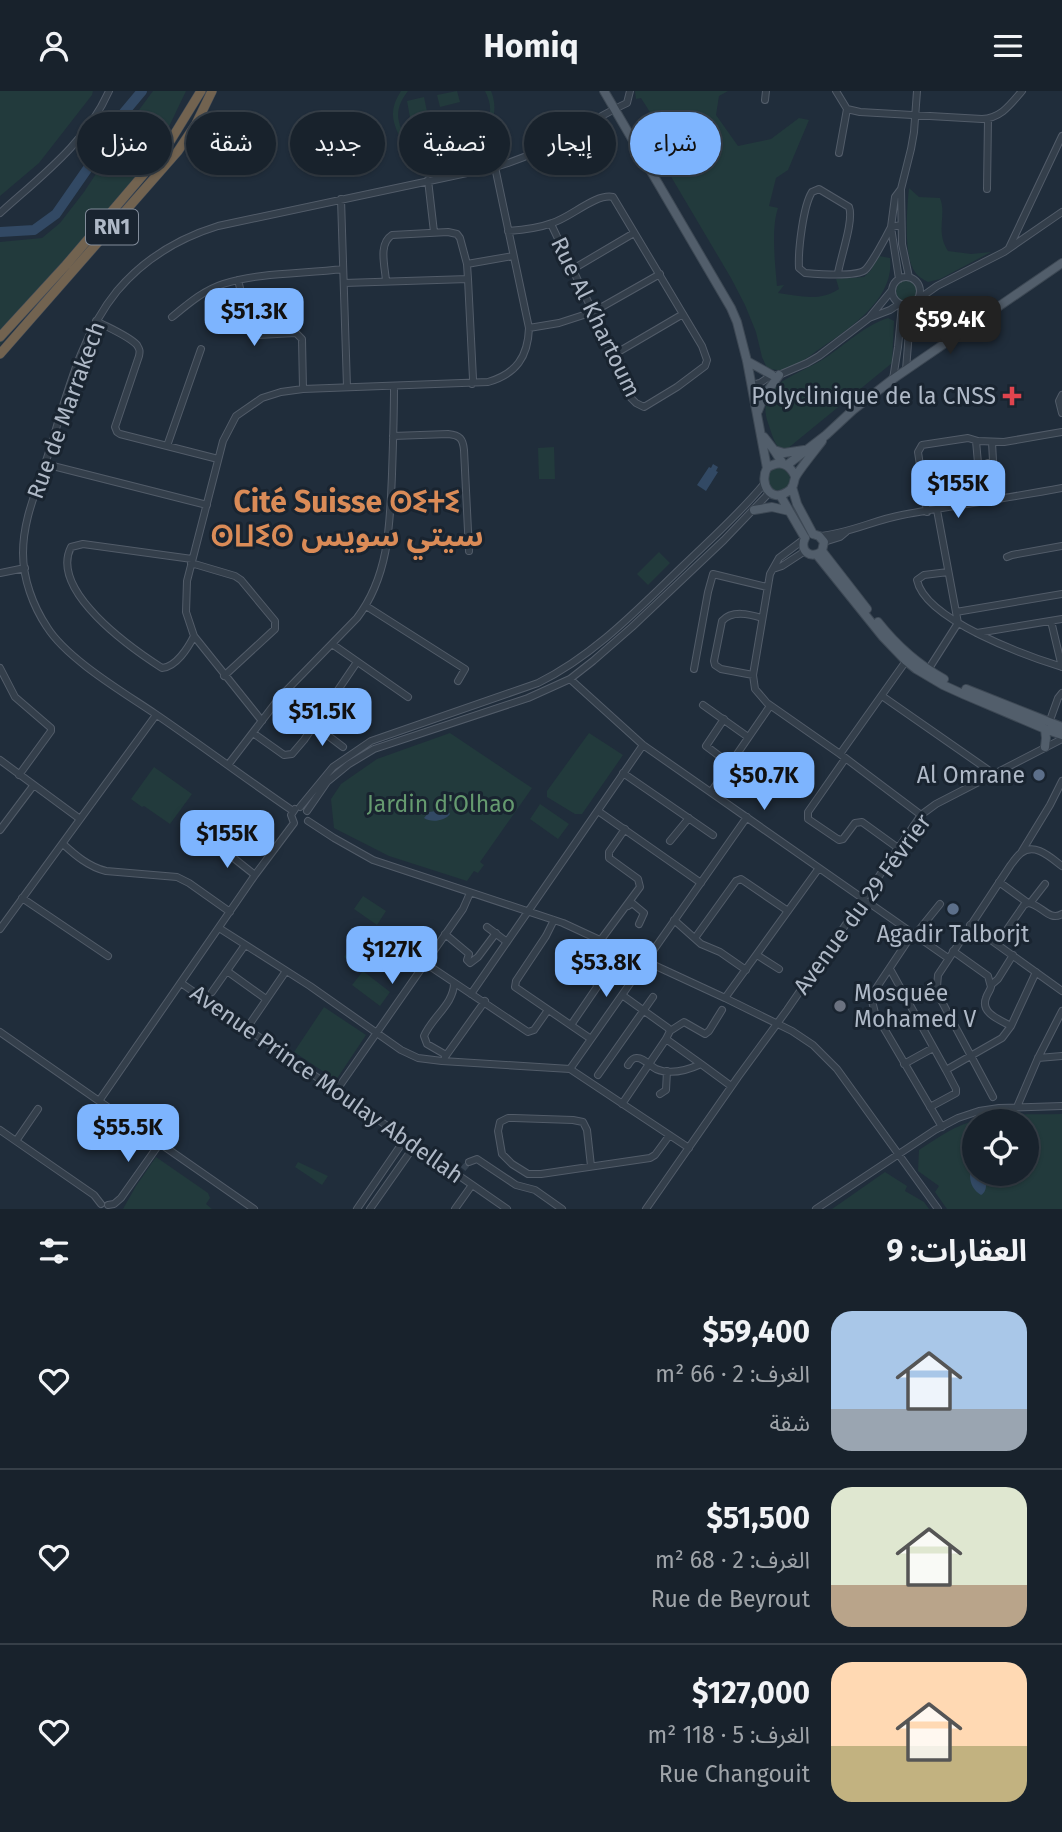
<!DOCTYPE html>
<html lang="ar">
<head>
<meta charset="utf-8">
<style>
	:root { --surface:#18222c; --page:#212a34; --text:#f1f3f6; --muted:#9fa4a9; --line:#363f48; --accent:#7db4fe }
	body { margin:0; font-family:"Fira Sans","Noto Sans Arabic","Noto Sans Tifinagh",sans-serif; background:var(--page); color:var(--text); direction:rtl; height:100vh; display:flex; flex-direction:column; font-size:26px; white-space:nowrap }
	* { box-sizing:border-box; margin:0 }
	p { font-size:23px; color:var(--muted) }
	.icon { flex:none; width:38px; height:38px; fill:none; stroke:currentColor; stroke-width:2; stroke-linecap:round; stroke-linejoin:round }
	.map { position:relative; height:1118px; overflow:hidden; direction:ltr }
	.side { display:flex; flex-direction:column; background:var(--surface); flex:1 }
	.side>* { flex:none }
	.banner { position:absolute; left:21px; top:21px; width:700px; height:63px; direction:rtl; display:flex; gap:14px }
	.controls { position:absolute; left:962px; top:1018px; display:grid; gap:14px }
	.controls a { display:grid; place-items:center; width:77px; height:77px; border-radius:50%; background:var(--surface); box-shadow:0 2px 5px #0004,0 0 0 2px var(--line); font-size:35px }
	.price { position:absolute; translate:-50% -60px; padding:0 16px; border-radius:14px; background:var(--accent); color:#111; font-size:23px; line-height:46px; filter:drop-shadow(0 2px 4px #0008) }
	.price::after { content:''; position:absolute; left:50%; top:42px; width:21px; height:16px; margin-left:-10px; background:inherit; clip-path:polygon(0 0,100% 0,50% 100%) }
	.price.selected { background:#222; color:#fff }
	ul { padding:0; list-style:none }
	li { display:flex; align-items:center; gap:21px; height:175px; padding:0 35px }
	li+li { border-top:2px solid var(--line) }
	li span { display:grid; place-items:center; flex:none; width:196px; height:140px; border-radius:21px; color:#555 }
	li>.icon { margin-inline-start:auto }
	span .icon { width:84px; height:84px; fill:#fffc; stroke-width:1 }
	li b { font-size:30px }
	h2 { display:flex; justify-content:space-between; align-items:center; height:84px; padding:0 35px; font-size:30px }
	.pill { padding:0 24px; border-radius:32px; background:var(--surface); box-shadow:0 2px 5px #0004,0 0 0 2px var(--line); font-size:24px; line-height:63px }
	.pill.selected { background:var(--accent); color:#111 }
	header { display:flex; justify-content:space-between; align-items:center; height:91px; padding:0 35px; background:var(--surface); font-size:32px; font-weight:700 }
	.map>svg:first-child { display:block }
	.green { fill:#223a3c; fill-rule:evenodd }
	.water { fill:#324964 }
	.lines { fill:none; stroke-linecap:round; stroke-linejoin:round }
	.river { stroke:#324964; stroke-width:10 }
	.minor-tunnel { stroke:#354250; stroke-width:6; stroke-dasharray:6 3; stroke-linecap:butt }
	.minor-casing { stroke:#525c69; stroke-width:8 }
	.major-casing { stroke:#3d4854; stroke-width:10 }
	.highway-casing { stroke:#3f4956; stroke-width:10 }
	.minor { stroke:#343f4b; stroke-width:6 }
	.major { stroke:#525e6b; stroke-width:8 }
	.highway { stroke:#726350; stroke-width:9 }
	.health-dot { fill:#e0444e; stroke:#192430; stroke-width:2.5 }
	.service-dot { fill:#5c6f8a; stroke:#192430; stroke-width:2.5 }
	.worship-dot { fill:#6b7280; stroke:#192430; stroke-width:2.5 }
	.labels { text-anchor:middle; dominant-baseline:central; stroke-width:6; stroke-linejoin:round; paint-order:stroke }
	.shield { fill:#192430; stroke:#828c9a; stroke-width:2 }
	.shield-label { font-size:21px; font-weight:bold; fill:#afb9c7 }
	.street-label { font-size:23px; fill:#afb9c7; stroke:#192430 }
	.poi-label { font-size:23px; fill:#afb9c7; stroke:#192430; text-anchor:end }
	.park-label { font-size:23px; fill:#659a6f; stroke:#192430 }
	.district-label { font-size:30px; font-weight:bold; fill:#da8b57; stroke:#192430 }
</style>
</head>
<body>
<header><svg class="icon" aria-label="menu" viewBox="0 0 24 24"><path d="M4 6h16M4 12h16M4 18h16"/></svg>Homiq<svg class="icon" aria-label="person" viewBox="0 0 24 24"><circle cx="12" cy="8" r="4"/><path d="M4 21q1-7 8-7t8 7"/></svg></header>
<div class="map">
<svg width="1062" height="1118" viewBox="0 0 1062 1118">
	<rect width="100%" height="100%" fill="#202d3b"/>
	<path class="green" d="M0,0H93L92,4L39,72L0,105Z
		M153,0H186L164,46L152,77L104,137L0,254V151L42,147L60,132L84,101L133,27Z
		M401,0H408C401,9 396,19 399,31C406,59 432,55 454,50C480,45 500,29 485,0H491C499,19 493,42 473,51C466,54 459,55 451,56C427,62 401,61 394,31C391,20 395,9 401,0Z
		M457,0L460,11L440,16L437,4Z
		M635,0H728L719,5L716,24L738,55L771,48L799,27L809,29L788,79L776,87L769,115L778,117C771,137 775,173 777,195L784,194L778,202C799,205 820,211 839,198L836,188L864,186L871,179L879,165L890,167C895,208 850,237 821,257C809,265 797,276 783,279C778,280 772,278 767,277L762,266L756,241L745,214L731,187L647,45L660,37L641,7L636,8Z
		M424,6L431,40L413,43L407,10Z
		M909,97L919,106L940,107C947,124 935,140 948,160L971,163L991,161L940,188L928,191C923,188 918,186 915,181C903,165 907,117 909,97Z
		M896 200a11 11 0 1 1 22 0a11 11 0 1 1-22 0Z
		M888,227L894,230L892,272L787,358L778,356C773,349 771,340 768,332C754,292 800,284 825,267C845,254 865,234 888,227Z
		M554,356L555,388H539L538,357Z
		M767 388a12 12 0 1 1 24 0a12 12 0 1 1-24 0Z
		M659,461L670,472L648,494L637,483Z
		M450,642L532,697L480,771L484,774L478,782L474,780L467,790L389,765L334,737L331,708L341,693L377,668Z
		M589,642L623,664L582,723H575L547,706V700Z
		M154,676L192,703L170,733L144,715L142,716L131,708Z
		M540,713L569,733L558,748L530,728Z
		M363,805L386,820L377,834L354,818Z
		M364,838L380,849L360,877L344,866Z
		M363,880L390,901L380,915L352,894Z
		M324,916L366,944L336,989L294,961Z
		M1062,1023V1118H947L935,1101L939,1095L918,1080L919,1059C934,1049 950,1038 967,1032C997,1021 1031,1024 1062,1023ZM975,1031H1027V1083H975Z
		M156,1066L208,1102L210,1107L206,1113L212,1118H123L136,1095Z
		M298,1071L328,1085L322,1094L295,1076Z
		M885,1081L907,1095L905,1100L924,1111L929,1118H832Z"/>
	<path class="water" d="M713,373L718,376L716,380L718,381L706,400L697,394L709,376L711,377Z
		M444,719L448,720L450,723C445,730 431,732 424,727L429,721Z
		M975,1073V1083H985C986,1091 988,1100 981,1104C970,1098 966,1082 975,1073Z"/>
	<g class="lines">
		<path class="river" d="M0,141L34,139L56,123L88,77L111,37L142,0"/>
		<path class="minor-tunnel" d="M463,1078L469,1071"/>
		<defs>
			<path id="minor" d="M836,0L847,18L860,21L982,28C1001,27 1010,14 1022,0
				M765,9L766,0
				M839,62L847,18
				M428,89L434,141
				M901,98L902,153L909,186
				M987,98L988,28
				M341,108L347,296
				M0,122C41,85 86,52 109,0
				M508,140C522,139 539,137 552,132C570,127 596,102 613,106L702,255L707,269L705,275L677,296L644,316L636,312L631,307L593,221L551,133
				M1009,157L1062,45
				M573,178L634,142
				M838,182C841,165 854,129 849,116L819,98L812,101C803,115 798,160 799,177L805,182C817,183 856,186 865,179C871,174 887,144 891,136L901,134
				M892 200a14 14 0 1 1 28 0a14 14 0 1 1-28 0Z
				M468,188L473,288L472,293
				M899,188L891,136L895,106L901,98L911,58L914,41L917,0
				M238,189L250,238L253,242L258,244L296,242L302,248L303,298
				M386,190C385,175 378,153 392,144L448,141L457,143L460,147L467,173
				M344,192L468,188L467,173L513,165
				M920,207L937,195L1004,161L1062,121
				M172,226C188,213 204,199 223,193C261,181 304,183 343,178
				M869,227L892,199
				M96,230C107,236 129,245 137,254C140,259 140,260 139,265L115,336L117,341L120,343L218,368
				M529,237L559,232L593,221L660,183
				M613,264L683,223
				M906,279L911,214
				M893,288L898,256L902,214
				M752,294L760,292L772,284H779L807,272L819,265L869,227L890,219L899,213
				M1062,304L1059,310L1062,322
				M393,345L448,343C460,344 463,348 464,359L469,460
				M976,350L978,372L983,374L993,370L992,351
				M167,355L201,258
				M45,373L207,414
				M922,385L980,374
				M927,421L918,361L922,354L968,347L978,350L1004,351L1062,341
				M819,445C848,443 874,429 902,424C955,414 1009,407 1062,397
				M803,449L779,467L770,483L753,584L755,598L767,612L840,663L921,724
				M824,451L840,446L846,441
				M1007,466L1012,464L1062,455
				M192,468L83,453L71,456C49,500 131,557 162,577C176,576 188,557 194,545
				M191,472L235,485L241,489L275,530V538L224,585
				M773,478L782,475L805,460
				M948,481L924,484L917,489C925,529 1027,565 1062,576
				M0,482L25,477
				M366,515L465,578L458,590
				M956,521L1062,503
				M1051,530L1062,576
				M977,542L1062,528
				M332,553L408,606
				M0,577L15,606L51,637V640L19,684
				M694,578L708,501L713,483L767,496
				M928,579L958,532L937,419
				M753,584L721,578L715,574L714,570L722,530C732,519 749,523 762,527
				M570,588L643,654L948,867
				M882,605L994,683
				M703,614L748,646
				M724,628L706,655L730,673
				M262,630L194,545L186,521L187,490L223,350L236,325L262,307L281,301L303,298L488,291C516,283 528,266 529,237L495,76
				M1049,632L1058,607L1062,602
				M314,634L343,656
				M253,642L284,664L292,663L304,649L357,571
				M840,663L906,570
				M845,668L808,721V728L839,749L843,748L855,732L862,731L898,757
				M0,669L80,728
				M228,674L280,606L357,527C389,485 390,434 392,383C393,354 394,325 394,296
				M623,682L713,744
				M711,701L770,615
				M300,716L333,676L371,650L538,592C595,564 639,517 684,474C712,447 740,422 764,393
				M293,720C246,688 201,654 154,622C123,601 67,568 47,536C33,515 23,488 23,462C23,429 36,401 46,370C65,312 78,248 117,200C144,168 179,147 218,135L495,76C544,63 582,33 627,12L630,0
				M307,720L327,691L349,673L374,658L528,607L570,588L593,570L632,536L724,449L770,401
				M598,720L701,792
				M308,730L334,747L373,769L563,832L725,907L792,940L813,954L837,978L938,1118
				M0,739L33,695
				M670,750L689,727
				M63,753C75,764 89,776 106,780L177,786L189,792L230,821
				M216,753L255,784
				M1022,760L1050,714L1062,690
				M999,791L1028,812
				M22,807L108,865
				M1031,811L1045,793
				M628,815L632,812L644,822L639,833
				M554,829L546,845L516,890L515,896L591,948
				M674,829L701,853L720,861L746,879
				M970,834L1062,900
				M487,836L507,851
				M219,837L310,895L401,959L418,967L442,970L570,978L689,1057
				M0,838L156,624
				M913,842L873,902L872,910L875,922L942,1036
				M445,843L469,863L467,869L470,872L478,866L496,842
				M915,844L940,813
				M695,847L736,790L741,788L788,820
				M600,850L640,796L638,788L609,767V761L625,738
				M997,853L1024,814L1028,812C1041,813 1049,831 1062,823
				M953,860L988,885L991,896C990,900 987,903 986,907C980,922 1000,929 1011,935
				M757,864L779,878
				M425,872L528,941L534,939L548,919
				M890,878L946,979L1002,947L1011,935L1036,881
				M227,880L266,908
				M181,892L507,1118
				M991,894L998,888L1013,864
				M212,901L245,854
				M471,903L643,654
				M725,907L819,777
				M571,934L597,896L596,891L590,887L587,881L589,876L598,863
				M247,937L286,880
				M670,940L684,931L705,943L709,940L722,919
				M0,941L254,1118
				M666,948L701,973
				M446,964L427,953L424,945C432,926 454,913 454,892
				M445,966L485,910
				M1038,967L1062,965
				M904,973L933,957
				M628,974C630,971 632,967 636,967C643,966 650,975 656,978C670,984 688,979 701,973L731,995
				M570,978L747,726
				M598,984L653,906
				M336,1000L463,818L470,802
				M660,1003L666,999L667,980
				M993,1006L941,909L937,896L938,884L1010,775C1013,771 1017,765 1021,762C1035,751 1051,767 1062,775
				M99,1010L255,784L294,732L291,724L295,718
				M622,1013L666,948L670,940L668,937L622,904
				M930,1016L956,1002V998L946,979
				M1017,1016L1038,967L1062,920
				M0,1039L94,1104L101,1113
				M16,1050L38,1018
				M469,1071L477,1068L516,1094L535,1099L562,1118
				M591,1075L587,1039L583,1031L573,1029L514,1027H508L500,1031L498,1040L502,1063L512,1073L528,1083H541L650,1067L655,1064L669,1045
				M108,1114L114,1113L121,1107L160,1052
				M357,1118L405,1048
				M370,1118L415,1054
				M455,1118L472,1094
				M646,1118L738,986L787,919L921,724L936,713L1062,648
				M816,1118L935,1039L958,1027L979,1020L999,1017L1062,1015"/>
			<path id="major" d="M604,0L731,217L737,231L747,270L767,377
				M747,270L772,284
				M758,320L764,305L779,284
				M764,346L774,359L783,373
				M774,359L784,362L804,359
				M787,374L826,344L853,319L893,288L1062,172
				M795,385C789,372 779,369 767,377C759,392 770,412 787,401C794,397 793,393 795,387C797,381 817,357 822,350
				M792,396L797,413L813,443
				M780,404L805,447
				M754,419L772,416L789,420
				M805,447C799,460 811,469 822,460L824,451L819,445L813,443
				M822,460L867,518
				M817,464L883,546L906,570L916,578L943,594L965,604L1045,638L1062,644
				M878,531C897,555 917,573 944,588
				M966,598L1062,636
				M1045,656L1046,647L1045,638"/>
			<path id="highway" d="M0,246L66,174L166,57L201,0
				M0,263L178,60L196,33L212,0"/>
		</defs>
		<use href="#minor" class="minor-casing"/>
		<use href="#major" class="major-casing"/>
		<use href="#highway" class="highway-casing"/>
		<use href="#minor" class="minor"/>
		<use href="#major" class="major"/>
		<use href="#highway" class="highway"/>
	</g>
	<path class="health-dot" d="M1008.5 294.5h7v7h7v7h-7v7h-7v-7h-7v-7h7z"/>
	<g class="service-dot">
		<circle cx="1039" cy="684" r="7"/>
		<circle cx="953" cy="818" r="7"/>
	</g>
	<circle class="worship-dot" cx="840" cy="915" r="7"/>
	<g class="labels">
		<rect class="shield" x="86" y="118.5" width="52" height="35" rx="5"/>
		<g class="shield-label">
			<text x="112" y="136">RN1</text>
		</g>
		<g class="street-label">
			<text transform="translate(596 226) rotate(64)">Rue Al Khartoum</text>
			<text transform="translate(66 319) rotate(-70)">Rue de Marrakech</text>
			<text transform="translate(862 813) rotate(-54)">Avenue du 29 Février</text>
			<text transform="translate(327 993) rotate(35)">Avenue Prince Moulay Abdellah</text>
		</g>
		<g class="poi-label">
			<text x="996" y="305">Polyclinique de la CNSS</text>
			<text x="1025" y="684">Al Omrane</text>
			<text x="953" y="843" text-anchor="middle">Agadir Talborjt</text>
			<text x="854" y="902" text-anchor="start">Mosquée<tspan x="854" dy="26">Mohamed V</tspan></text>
		</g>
		<g class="park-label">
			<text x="441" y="713">Jardin d'Olhao</text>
		</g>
		<g class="district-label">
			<text x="347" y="411">Cité Suisse ⵙⵉⵜⵉ<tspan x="347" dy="34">ⵙⵡⵉⵙ سيتي سويس</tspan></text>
		</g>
	</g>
</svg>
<div class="controls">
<a><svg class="icon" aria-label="locate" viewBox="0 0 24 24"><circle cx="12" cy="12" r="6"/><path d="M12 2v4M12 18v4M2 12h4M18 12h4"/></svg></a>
</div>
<b class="price" style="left:254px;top:257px">$51.3K</b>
<b class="price selected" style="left:950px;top:265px">$59.4K</b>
<b class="price" style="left:958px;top:429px">$155K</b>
<b class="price" style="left:322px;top:657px">$51.5K</b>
<b class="price" style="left:764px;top:721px">$50.7K</b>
<b class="price" style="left:227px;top:779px">$155K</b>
<b class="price" style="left:392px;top:895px">$127K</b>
<b class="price" style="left:606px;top:908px">$53.8K</b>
<b class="price" style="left:128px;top:1073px">$55.5K</b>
<div class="banner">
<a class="pill selected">شراء</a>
<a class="pill">إيجار</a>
<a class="pill">تصفية</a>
<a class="pill">جديد</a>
<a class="pill">شقة</a>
<a class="pill">منزل</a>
</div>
</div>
<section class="side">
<h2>العقارات: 9<svg class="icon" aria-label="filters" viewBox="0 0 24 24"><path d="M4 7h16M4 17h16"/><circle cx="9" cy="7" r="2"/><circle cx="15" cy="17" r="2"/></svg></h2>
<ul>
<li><span style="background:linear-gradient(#a9c7e8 70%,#9aa5b1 0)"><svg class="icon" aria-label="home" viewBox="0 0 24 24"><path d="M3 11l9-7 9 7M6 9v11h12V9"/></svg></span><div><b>$59,400</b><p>الغرف: 2 · 66 m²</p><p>شقة</p></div><svg class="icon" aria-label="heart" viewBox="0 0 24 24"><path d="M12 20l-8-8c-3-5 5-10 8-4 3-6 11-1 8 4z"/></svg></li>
<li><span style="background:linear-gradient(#dfe7d0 70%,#b9a48a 0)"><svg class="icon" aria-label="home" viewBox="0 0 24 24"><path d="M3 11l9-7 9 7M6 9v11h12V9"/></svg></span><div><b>$51,500</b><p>الغرف: 2 · 68 m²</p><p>Rue de Beyrout</p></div><svg class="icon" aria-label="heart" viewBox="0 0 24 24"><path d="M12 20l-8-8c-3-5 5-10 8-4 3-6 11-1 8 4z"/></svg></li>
<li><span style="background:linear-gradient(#ffd9b3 60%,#c2b280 0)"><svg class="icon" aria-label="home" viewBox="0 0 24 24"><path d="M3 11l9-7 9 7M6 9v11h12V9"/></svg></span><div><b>$127,000</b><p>الغرف: 5 · 118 m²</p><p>Rue Changouit</p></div><svg class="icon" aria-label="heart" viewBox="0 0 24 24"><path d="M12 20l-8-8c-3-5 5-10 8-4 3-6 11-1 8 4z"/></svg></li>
</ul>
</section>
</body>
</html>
